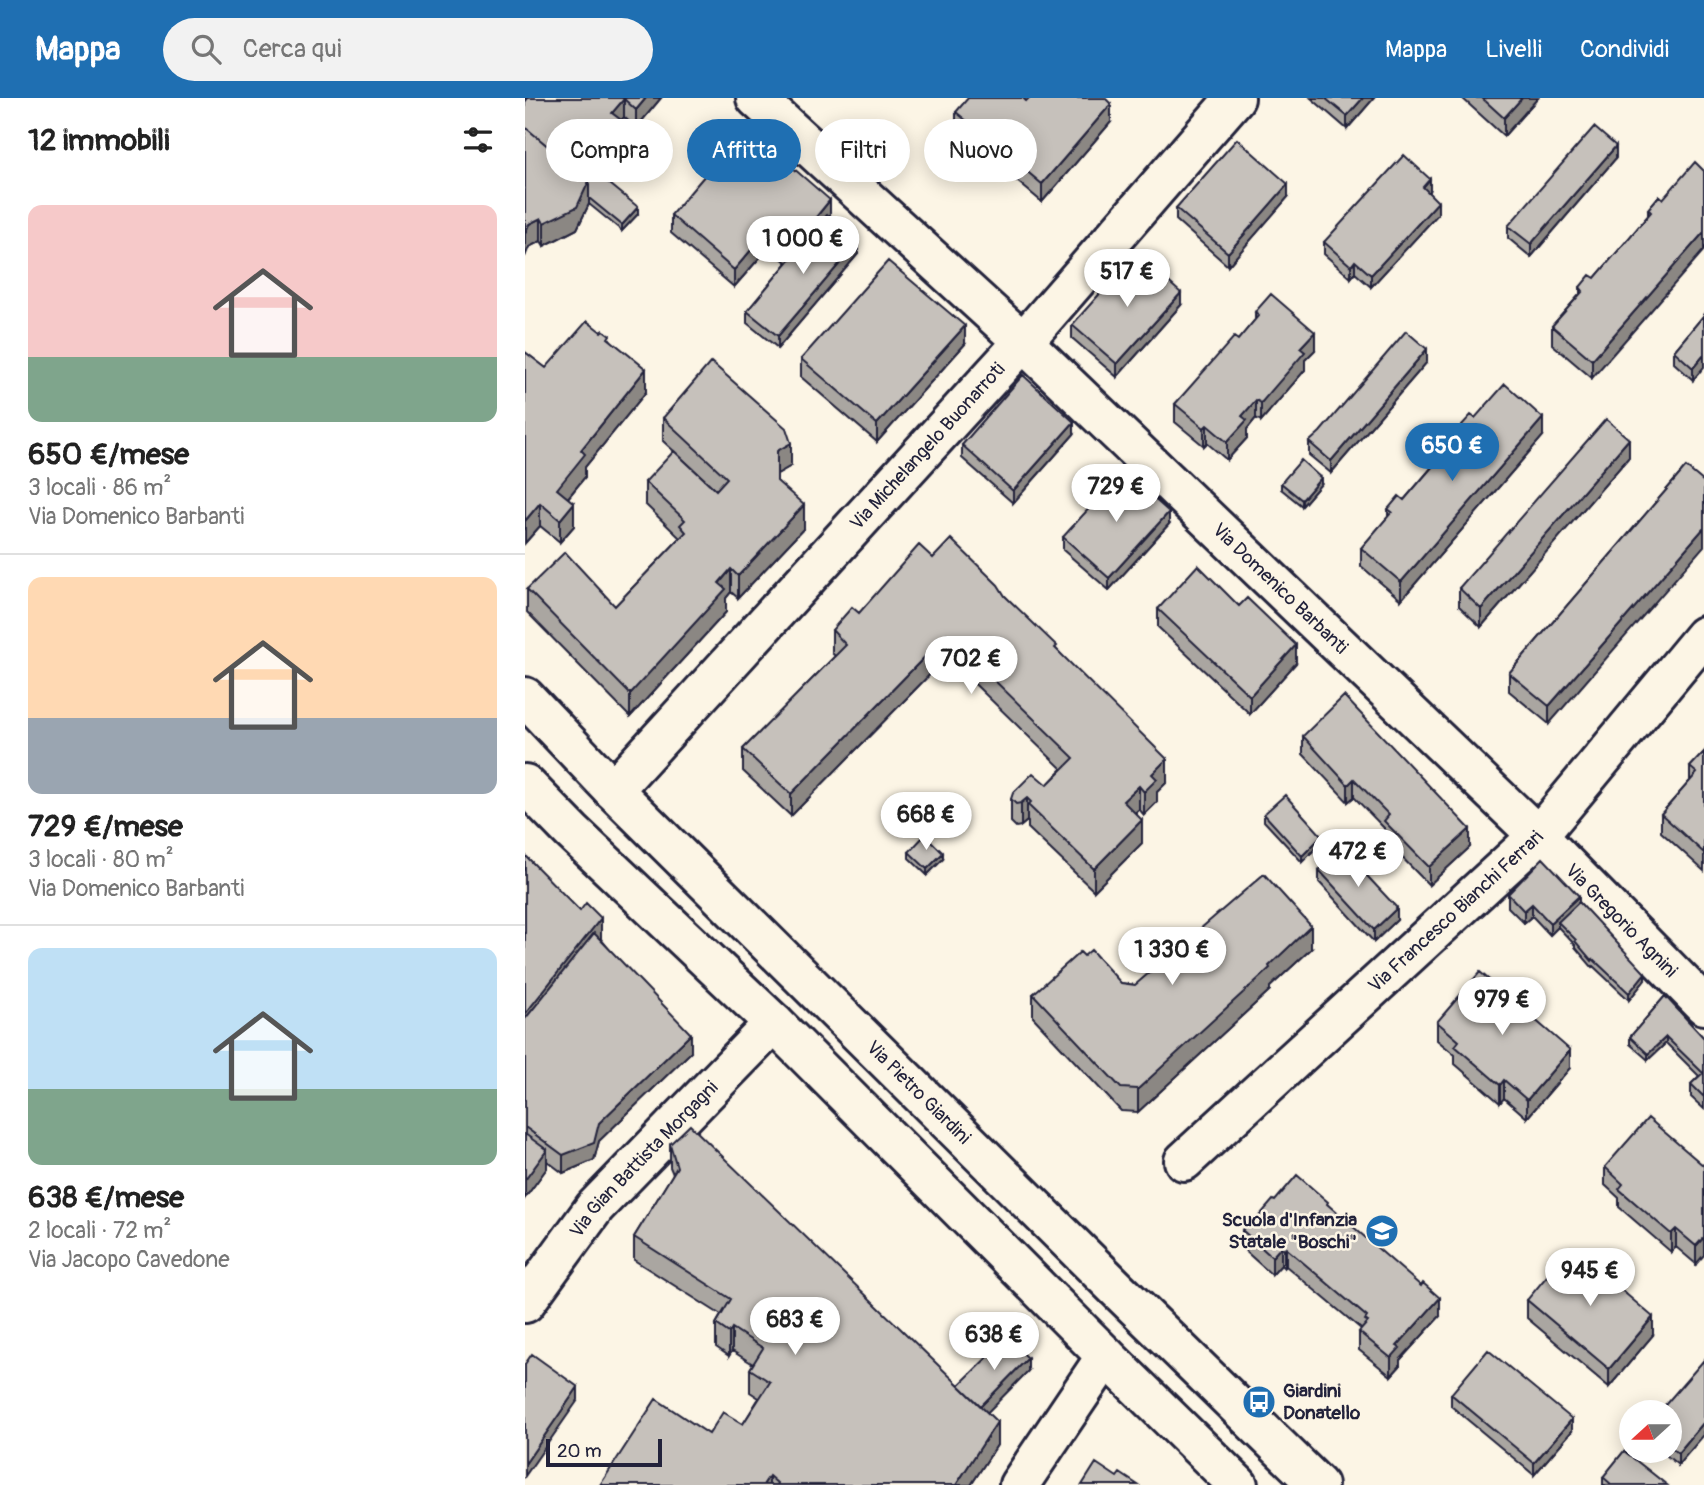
<!DOCTYPE html>
<html lang="it">
<head>
<meta charset="utf-8">
<style>
	:root { --surface:#fff; --page:#f2f2f2; --text:#222; --muted:#767676; --line:#e0e0e0; --accent:#1f6fb2 }
	body { margin:0; font-family:Pangolin,sans-serif; background:var(--page); color:var(--text); height:100vh; display:flex; flex-direction:column; font-size:26px; white-space:nowrap }
	* { box-sizing:border-box; margin:0 }
	p { font-size:23px; color:var(--muted) }
	.icon { flex:none; width:38px; height:38px; fill:none; stroke:currentColor; stroke-width:2; stroke-linecap:round; stroke-linejoin:round }
	.map { position:relative; flex:1; overflow:hidden }
	.details { display:flex; flex-direction:column; background:var(--surface); width:525px }
	.details>* { flex:none }
	.banner { position:absolute; left:21px; top:21px; width:665px; height:63px; display:flex; gap:14px }
	.needle { width:46px; rotate:249deg }
	.tools { position:absolute; left:1094px; top:1302px; display:grid; gap:14px }
	.tools a { display:grid; place-items:center; width:63px; height:63px; border-radius:50%; background:var(--surface); box-shadow:0 4px 18px #0003; font-size:35px }
	.scale { position:absolute; left:21px; bottom:18px; width:116px; box-sizing:border-box; padding-left:7px; border:4px solid #22223b; border-top:0; font-size:19px; line-height:24px; white-space:nowrap; color:#22223b; -webkit-text-stroke:5px #fcf5e5; paint-order:stroke }
	.price { position:absolute; translate:-50% -60px; padding:0 16px; border-radius:24px; background:#fff; color:#222; font-size:23px; line-height:46px; filter:drop-shadow(0 2px 4px #0008) }
	.price::after { content:''; position:absolute; left:50%; top:42px; width:21px; height:16px; margin-left:-10px; background:inherit; clip-path:polygon(0 0,100% 0,50% 100%) }
	.price.on { background:var(--accent); color:#fff }
	ul { padding:0; list-style:none }
	li { display:grid; align-content:center; gap:14px; height:371px; padding:0 28px }
	li+li { border-top:2px solid var(--line) }
	li span { display:grid; place-items:center; height:217px; border-radius:14px; color:#555 }
	li>.icon { margin-inline-start:auto }
	span .icon { width:126px; height:126px; fill:#fffc; stroke-width:1 }
	li b { font-size:30px }
	h2 { display:flex; justify-content:space-between; align-items:center; height:84px; padding:0 28px; font-size:30px }
	.tag { padding:0 24px; border-radius:32px; background:var(--surface); box-shadow:0 4px 18px #0003; font-size:24px; line-height:63px }
	.tag.on { background:var(--accent); color:#fff }
	header { display:flex; align-items:center; gap:42px; box-sizing:border-box; height:98px; padding:0 35px; background:var(--accent); color:#fff }
	header strong { font-size:33px }
	nav { display:flex; gap:38px; margin-inline-start:auto; font-size:24px }
	.search { width:490px; height:63px; background:var(--page); display:flex; align-items:center; gap:18px; box-sizing:border-box; padding:0 24px; border-radius:38px; color:var(--muted); font-size:26px }
	main { display:flex; flex:1; min-height:0 }
	.map>svg:first-child { display:block }
	.lines { fill:none; stroke-linecap:round; stroke-linejoin:round }
	.street-casing { stroke:#22223b; stroke-width:44 }
	.secondary-casing { stroke:#22223b; stroke-width:44 }
	.street { stroke:#fcf5e5; stroke-width:38 }
	.secondary { stroke:#fcf5e5; stroke-width:38 }
	.wall { fill:#aaa6a1; stroke:#22223b; stroke-width:2 }
	.shaded-wall { fill:#8b8783; stroke:#22223b; stroke-width:2 }
	.building { fill:#c6c1bb; stroke:#22223b; stroke-width:2 }
	.labels { text-anchor:middle; dominant-baseline:central; stroke-width:5; stroke-linejoin:round; paint-order:stroke }
	.street-label { font-size:19px; fill:#22223b; stroke:#fcf5e5 }
	.poi-label { font-size:19px; font-weight:bold; fill:#22223b; stroke:#fcf5e5; text-anchor:end }
</style>
</head>
<body>
<header>
<strong>Mappa</strong>
<div class="search"><svg class="icon" aria-label="search" viewBox="0 0 24 24"><circle cx="10" cy="10" r="6"/><path d="M15 15l6 6"/></svg>Cerca qui</div>
<nav><a>Mappa</a><a>Livelli</a><a>Condividi</a></nav>
</header>
<main>
<section class="details">
<h2>12 immobili<svg class="icon" aria-label="filters" viewBox="0 0 24 24"><path d="M4 7h16M4 17h16"/><circle cx="9" cy="7" r="2"/><circle cx="15" cy="17" r="2"/></svg></h2>
<ul>
<li><span style="background:linear-gradient(#f6c9c9 70%,#7fa58c 0)"><svg class="icon" aria-label="home" viewBox="0 0 24 24"><path d="M3 11l9-7 9 7M6 9v11h12V9"/></svg></span><div><b>650 €/mese</b><p>3 locali · 86 m²</p><p>Via Domenico Barbanti</p></div></li>
<li><span style="background:linear-gradient(#ffd9b3 65%,#9aa5b1 0)"><svg class="icon" aria-label="home" viewBox="0 0 24 24"><path d="M3 11l9-7 9 7M6 9v11h12V9"/></svg></span><div><b>729 €/mese</b><p>3 locali · 80 m²</p><p>Via Domenico Barbanti</p></div></li>
<li><span style="background:linear-gradient(#bfe0f5 65%,#7fa58c 0)"><svg class="icon" aria-label="home" viewBox="0 0 24 24"><path d="M3 11l9-7 9 7M6 9v11h12V9"/></svg></span><div><b>638 €/mese</b><p>2 locali · 72 m²</p><p>Via Jacopo Cavedone</p></div></li>
</ul>
</section>
<div class="map">
<svg width="1179" height="1387" viewBox="0 0 1179 1387">
	<rect width="100%" height="100%" fill="#fcf5e5"/>
	<filter id="ink" filterUnits="userSpaceOnUse"><feTurbulence type="fractalNoise" baseFrequency=".0143" numOctaves="2"/><feDisplacementMap in="SourceGraphic" scale="14" xChannelSelector="R" yChannelSelector="G"/><feConvolveMatrix kernelMatrix="1 2 1 2 8 2 1 2 1" color-interpolation-filters="sRGB"/></filter>
	<g filter="url(#ink)">
		<g class="lines">
			<defs>
				<g id="street">
					<path id="s1" d="M231,0L498,244L1013,738L1179,907"/>
					<path id="s2" d="M88,692L498,244L710,0"/>
					<path id="s3" d="M659,1063L1013,738L1179,538"/>
					<path id="s4" d="M0,1205L70,1109L249,925"/>
					<path d="M494,1387L581,1258"/>
				</g>
				<g id="secondary">
					<path id="s5" d="M0,599L88,692L591,1190L793,1387"/>
					<path d="M0,686L47,734L249,925L581,1258L713,1387"/>
				</g>
			</defs>
			<use href="#street" class="street-casing"/>
			<use href="#secondary" class="secondary-casing"/>
			<use href="#street" class="street"/>
			<use href="#secondary" class="secondary"/>
		</g>
		<path class="wall" d="M0,0H136L111,30L99,19L96,22L100,43L71,76L113,116L97,133L64,106L52,131L19,148L16,143L4,149Z
			M499,0L501,3L586,24L517,104L431,32V14Z
			M786,0H849L822,31Z
			M937,0H1013L979,38Z
			M1091,60L1006,159L983,140V128Z
			M905,93L904,95L913,116L846,189L830,175L826,180L799,156V144Z
			M1134,98L1067,280L1027,246V228L1055,196V189L1070,180L1123,118V111Z
			M763,99L703,168L651,122V110Z
			M146,117L305,120L333,156L253,250L222,225V213L262,165L244,149L209,189L146,135Z
			M656,207L592,279L547,240V227Z
			M730,214L790,252L780,262V272L736,323L731,320L722,331V340L702,362L682,345L679,348L650,324V306L713,242L730,222Z
			M1179,217L1168,282L1149,265V253Z
			M85,241L121,294L60,369V379L43,400L49,428L35,444L15,428L0,445V254L21,270Z
			M440,246L352,344L276,279V261Z
			M902,264L806,375L784,357V344Z
			M138,320L266,368L252,376V383L279,430L213,500L206,494L201,500V514L105,619L2,514V491L90,508L155,440L120,406V384L191,392L138,343Z
			M950,320L1018,338L876,502L836,468V450L863,419V411L879,402L935,336V329Z
			M549,336L488,405L437,360V347Z
			M1104,359L956,529L934,508V490Z
			M1161,369L1024,626L984,593V575Z
			M756,385L796,386L777,408L756,391Z
			M644,426L584,492L538,452V439Z
			M408,460L480,498L532,552L642,684L632,694V704L619,717L614,711L610,715L617,745L569,793L503,730V724L502,723L496,728L491,729L486,724V701L522,687L537,671L422,559L266,718L218,673V651L310,558L307,555V532L334,515Z
			M633,511L771,565L725,616L633,529Z
			M778,638L945,749L904,787L859,741V730L829,699L823,704L778,656Z
			M1179,654V773L1136,734V716L1165,683V669Z
			M739,716L797,744L777,764L739,723Z
			M384,754L418,761L402,777L384,760Z
			M0,757L76,841L166,954L74,1043L69,1062L38,1075L22,1063V1070L0,1100Z
			M794,772L872,822L849,844L794,784Z
			M983,796L1054,804L1120,882L1104,902L1068,868L1067,869L1050,849V847L1033,829L1025,837L1007,818L999,825L983,809Z
			M786,851L745,889V892L613,1014L596,1013L508,919V896L559,858L596,885L610,887Z
			M1140,898L1179,940V1011L1166,999V986L1174,978L1141,945L1123,962L1105,946V939Z
			M912,924L1045,970L1002,1020L979,1000L975,1005L930,966V957L912,942Z
			M145,1046L434,1287L503,1273L462,1314L472,1347L446,1387H75L184,1336L218,1326L234,1300L225,1294V1271L228,1266L207,1253L204,1258L191,1249V1226L196,1217L109,1162V1139L148,1076L145,1069Z
			M1179,1068L1171,1166L1151,1149L1146,1154L1094,1109V1100L1080,1087V1069Z
			M750,1103L803,1107L915,1218L875,1262V1268L866,1278L834,1252V1234L836,1231L761,1168L759,1170L756,1167L747,1177L717,1150V1132L730,1123Z
			M1002,1202L1128,1237L1084,1289L1002,1220Z
			M1179,1262L1153,1367L1136,1353H1144V1314Z
			M926,1296L1047,1333L1009,1377L926,1308Z
			M1078,1379L1142,1387H1078Z"/>
		<path class="shaded-wall" d="M121,0H136L111,30V12Z
			M838,0H849L822,31V18Z
			M997,0H1013L979,38V20Z
			M99,1V19L87,33V15Z
			M586,6V24L517,104V86Z
			M100,25V43L64,84V106L52,131L19,148V125L53,79Z
			M1091,48V60L1006,159V146Z
			M905,81V93L898,101V89Z
			M763,86V99L703,168V155Z
			M305,102V120L266,168V150Z
			M913,104V116L846,189V177Z
			M113,109V116L97,133V127Z
			M16,120V143L4,149L0,159V136L4,126Z
			M244,131V149L209,189V172Z
			M1179,134V152L1067,280V262Z
			M333,144V156L253,250V238Z
			M830,163V175L826,180V168Z
			M656,195V207L592,279V266Z
			M440,228V246L352,344V326Z
			M790,234V252L780,262V272L736,323V305L775,250Z
			M902,251V264L806,375V363Z
			M1179,257V269L1168,282V270Z
			M121,271V294L60,369V379L32,413V391L56,352Z
			M731,302V320L722,331V340L702,362V344L717,318Z
			M1018,320V338L876,502V484Z
			M549,324V336L488,405V393Z
			M682,327V345L679,348V330Z
			M1104,341V359L956,529V511Z
			M266,345V368L252,376V353Z
			M796,380V386L777,408V402Z
			M15,405V428L0,445V423Z
			M49,405V428L35,444V422Z
			M279,407V430L213,500V478Z
			M644,414V426L584,492V480Z
			M1179,430V448L1024,626V608Z
			M206,471V494L201,500V514L105,619V596Z
			M422,536V559L266,718V696Z
			M771,547V565L725,616V598Z
			M642,661V684L632,694V704L619,717V694L627,676Z
			M829,681V699L823,704V687Z
			M614,688V711L598,726V703Z
			M502,700V723L496,728V705Z
			M617,722V745L569,793V771Z
			M945,731V749L904,787V769Z
			M797,738V744L777,764V758Z
			M418,755V761L402,777V771Z
			M1054,798V810L1033,824V829L1025,837V825Z
			M1007,806V818L999,825V813Z
			M872,810V822L849,844V832Z
			M76,820V843L0,939V916Z
			M786,828V851L745,889V892L613,1014V991Z
			M1120,875V882L1104,902V895Z
			M166,936V954L74,1043L69,1062L38,1075V1057L74,1025Z
			M1141,939V945L1123,962V956Z
			M1045,952V970L1002,1020V1002Z
			M979,982V1000L975,1005V987Z
			M22,1052V1070L0,1100V1082Z
			M1151,1131V1149L1146,1154V1136Z
			M1179,1139V1157L1171,1166V1148Z
			M756,1149V1167L747,1177V1159Z
			M761,1150V1168L759,1170V1152Z
			M915,1200V1218L875,1262V1268L866,1278V1260L872,1248Z
			M1128,1219V1237L1084,1289V1271Z
			M207,1230V1253L204,1258V1235Z
			M503,1260V1273L450,1327V1314Z
			M53,1289V1302L0,1378V1366Z
			M1047,1321V1333L1009,1377V1365Z
			M472,1324V1347L446,1387H431Z
			M1179,1324V1337L1153,1367V1355Z
			M244,1378V1387H238Z"/>
		<path class="building" d="M3,0H121L111,12L99,1L87,15L100,25L56,76L0,29V4Z
			M443,0H498L501,3L504,0H580L586,6L517,86L431,14Z
			M800,0H838L822,18Z
			M957,0H997L979,20Z
			M0,29L64,83L52,109L19,125L16,120L4,126L0,136Z
			M221,29L305,102L266,150L244,131L209,172L146,117Z
			M1069,29L1091,48L1006,146L983,128Z
			M712,41L763,86L703,155L651,110Z
			M879,57L905,81L898,89L913,104L846,177L830,163L826,168L799,144Z
			M1170,64L1179,73V134L1067,262L1027,228L1058,193L1055,189L1065,177L1070,180L1126,114L1123,111L1134,98L1138,101Z
			M69,73L113,109L97,127L64,100V83L62,81Z
			M302,117L333,144L253,238L222,213Z
			M611,155L656,195L592,266L547,227Z
			M363,163L440,228L352,326L276,261Z
			M746,196L790,234L775,250L780,254L736,305L731,302L717,318L722,322L702,344L682,327L679,330L650,306L709,239L713,242L734,217L730,214Z
			M1179,217V257L1168,270L1149,253Z
			M62,223L76,234L78,232L85,237L83,240L121,271L56,352L60,356L32,391L49,405L35,422L15,405L0,423V254L21,270Z
			M881,233L902,251L806,363L784,344L795,334Z
			M186,264L261,330L266,345L252,353V383L279,407L213,478L206,471L194,485L201,491L105,596L2,491L40,454L90,508L161,434L155,427L160,422L120,384L149,353L191,392L202,380L138,320Z
			M498,277L549,324L488,393L437,347Z
			M980,286L1018,320L876,484L836,450L867,414L863,411L874,398L879,402L939,332L935,329L946,317L950,320Z
			M1081,321L1104,341L956,511L934,490Z
			M776,362L796,380L777,402L756,385Z
			M1161,369L1179,384V430L1024,608L984,575Z
			M598,373L644,414L584,480L538,439Z
			M426,441L473,487L480,498L532,548L530,550L642,661L627,676L632,681L619,694L614,688L598,703L617,722L569,771L503,707L506,704L502,700L496,705L491,706L486,701L488,695L508,675L522,687L549,660L422,536L266,696L218,651L321,547L307,532L327,509L334,515L394,447L408,460Z
			M673,467L714,508L722,500L771,547L725,598L633,511Z
			M819,598L945,731L904,769L859,723L864,717L829,681L823,687L778,638Z
			M1179,654V755L1136,716L1172,675L1165,669Z
			M760,697L797,738L777,758L739,716Z
			M400,737L418,755L402,771L384,754Z
			M817,751L872,810L849,832L794,772Z
			M0,757L55,813L61,805L76,820L0,916Z
			M1018,760L1054,798L1025,825L1007,806L999,813L983,796Z
			M739,776L786,828L744,868L745,870L613,991L596,990L508,896L555,854L559,858L566,852L596,885L610,887Z
			M1054,804L1120,875L1104,895L1068,861L1067,863L1050,843L1051,842L1033,824Z
			M69,835L166,936L74,1025L69,1045L38,1057L0,1029V921Z
			M955,874L1045,952L1002,1002L979,982L975,987L930,948L934,943L912,924Z
			M1140,898L1179,940V974L1178,975L1141,939L1123,956L1105,939Z
			M1179,974V999L1166,986Z
			M1123,1020L1179,1068V1139L1171,1148L1151,1131L1146,1136L1094,1091L1098,1086L1080,1069Z
			M165,1027L472,1324L431,1387H251L252,1385L244,1378L238,1387H75L131,1301L184,1336L198,1314L218,1326L245,1284L225,1271L238,1250L207,1230L204,1235L191,1226L206,1201L109,1139L152,1069L145,1046Z
			M0,1036L22,1052L0,1082Z
			M772,1077L803,1104L802,1106L896,1188L898,1185L915,1200L872,1248L875,1250L866,1260L834,1234L843,1224L840,1222L842,1219L761,1150L759,1152L756,1149L747,1159L717,1132L727,1121L730,1123L748,1102L750,1103Z
			M1046,1149L1128,1219L1084,1271L1002,1202Z
			M482,1240L503,1260L456,1308L434,1287Z
			M963,1252L1047,1321L1009,1365L926,1296Z
			M7,1256L53,1289L0,1366V1266Z
			M1179,1262V1324L1153,1355L1144,1347V1314H1134Z
			M1099,1353L1142,1387H1087L1078,1379Z
			M571,1365L592,1379L595,1375L613,1387H557Z"/>
	</g>
	<defs>
		<symbol id="school-disc" viewBox="-11 -11 22 22"><circle r="9.5" fill="#1f6fb2" stroke="#fcf5e5"/><path d="M0-5L7-2L0 1L-7-2ZM-4 1L0 2.5L4 1V4Q0 6-4 4Z" fill="#fff"/></symbol>
		<symbol id="bus-disc" viewBox="-11 -11 22 22"><circle r="9.5" fill="#1f6fb2" stroke="#fcf5e5"/><path d="M-5-6H5V4H4V6H2V4H-2V6H-4V4H-5ZM-3.5-4V0h7V-4ZM-3.5 1.2v1.5H-2V1.2ZM2 1.2v1.5H3.5V1.2Z" fill="#fff"/></symbol>
	</defs>
	<g fill-rule="evenodd">
		<use href="#school-disc" x="838" y="1114" width="38" height="38"/>
		<use href="#bus-disc" x="715" y="1285" width="38" height="38"/>
	</g>
	<g class="labels">
		<g class="street-label">
			<text stroke="none"><textPath href="#s2" startOffset="466">Via Michelangelo Buonarroti</textPath></text>
			<text stroke="none"><textPath href="#s1" startOffset="718">Via Domenico Barbanti</textPath></text>
			<text stroke="none"><textPath href="#s3" startOffset="369">Via Francesco Bianchi Ferrari</textPath></text>
			<text stroke="none"><textPath href="#s1" startOffset="1194">Via Gregorio Agnini</textPath></text>
			<text stroke="none"><textPath href="#s5" startOffset="558">Via Pietro Giardini</textPath></text>
			<text stroke="none"><textPath href="#s4" startOffset="187">Via Gian Battista Morgagni</textPath></text>
		</g>
		<g class="poi-label">
			<text x="832" y="1122">Scuola d'Infanzia<tspan x="832" dy="22">Statale "Boschi"</tspan></text>
			<text x="758" y="1293" text-anchor="start">Giardini<tspan x="758" dy="22">Donatello</tspan></text>
		</g>
	</g>
</svg>
<div class="tools">
<a><svg class="needle" viewBox="-14 -14 28 28"><path d="M0-13l5 13h-10z" fill="#e53935"/><path d="M0 13l5-13h-10z" fill="#767676"/></svg></a>
</div>
<div class="scale">20 m</div>
<b class="price" style="left:278px;top:178px">1 000 €</b>
<b class="price" style="left:602px;top:211px">517 €</b>
<b class="price on" style="left:927px;top:385px">650 €</b>
<b class="price" style="left:591px;top:426px">729 €</b>
<b class="price" style="left:446px;top:598px">702 €</b>
<b class="price" style="left:401px;top:754px">668 €</b>
<b class="price" style="left:833px;top:791px">472 €</b>
<b class="price" style="left:647px;top:889px">1 330 €</b>
<b class="price" style="left:977px;top:939px">979 €</b>
<b class="price" style="left:1065px;top:1210px">945 €</b>
<b class="price" style="left:270px;top:1259px">683 €</b>
<b class="price" style="left:469px;top:1274px">638 €</b>
<div class="banner">
<a class="tag">Compra</a>
<a class="tag on">Affitta</a>
<a class="tag">Filtri</a>
<a class="tag">Nuovo</a>
</div>
</div>
</main>
</body>
</html>
